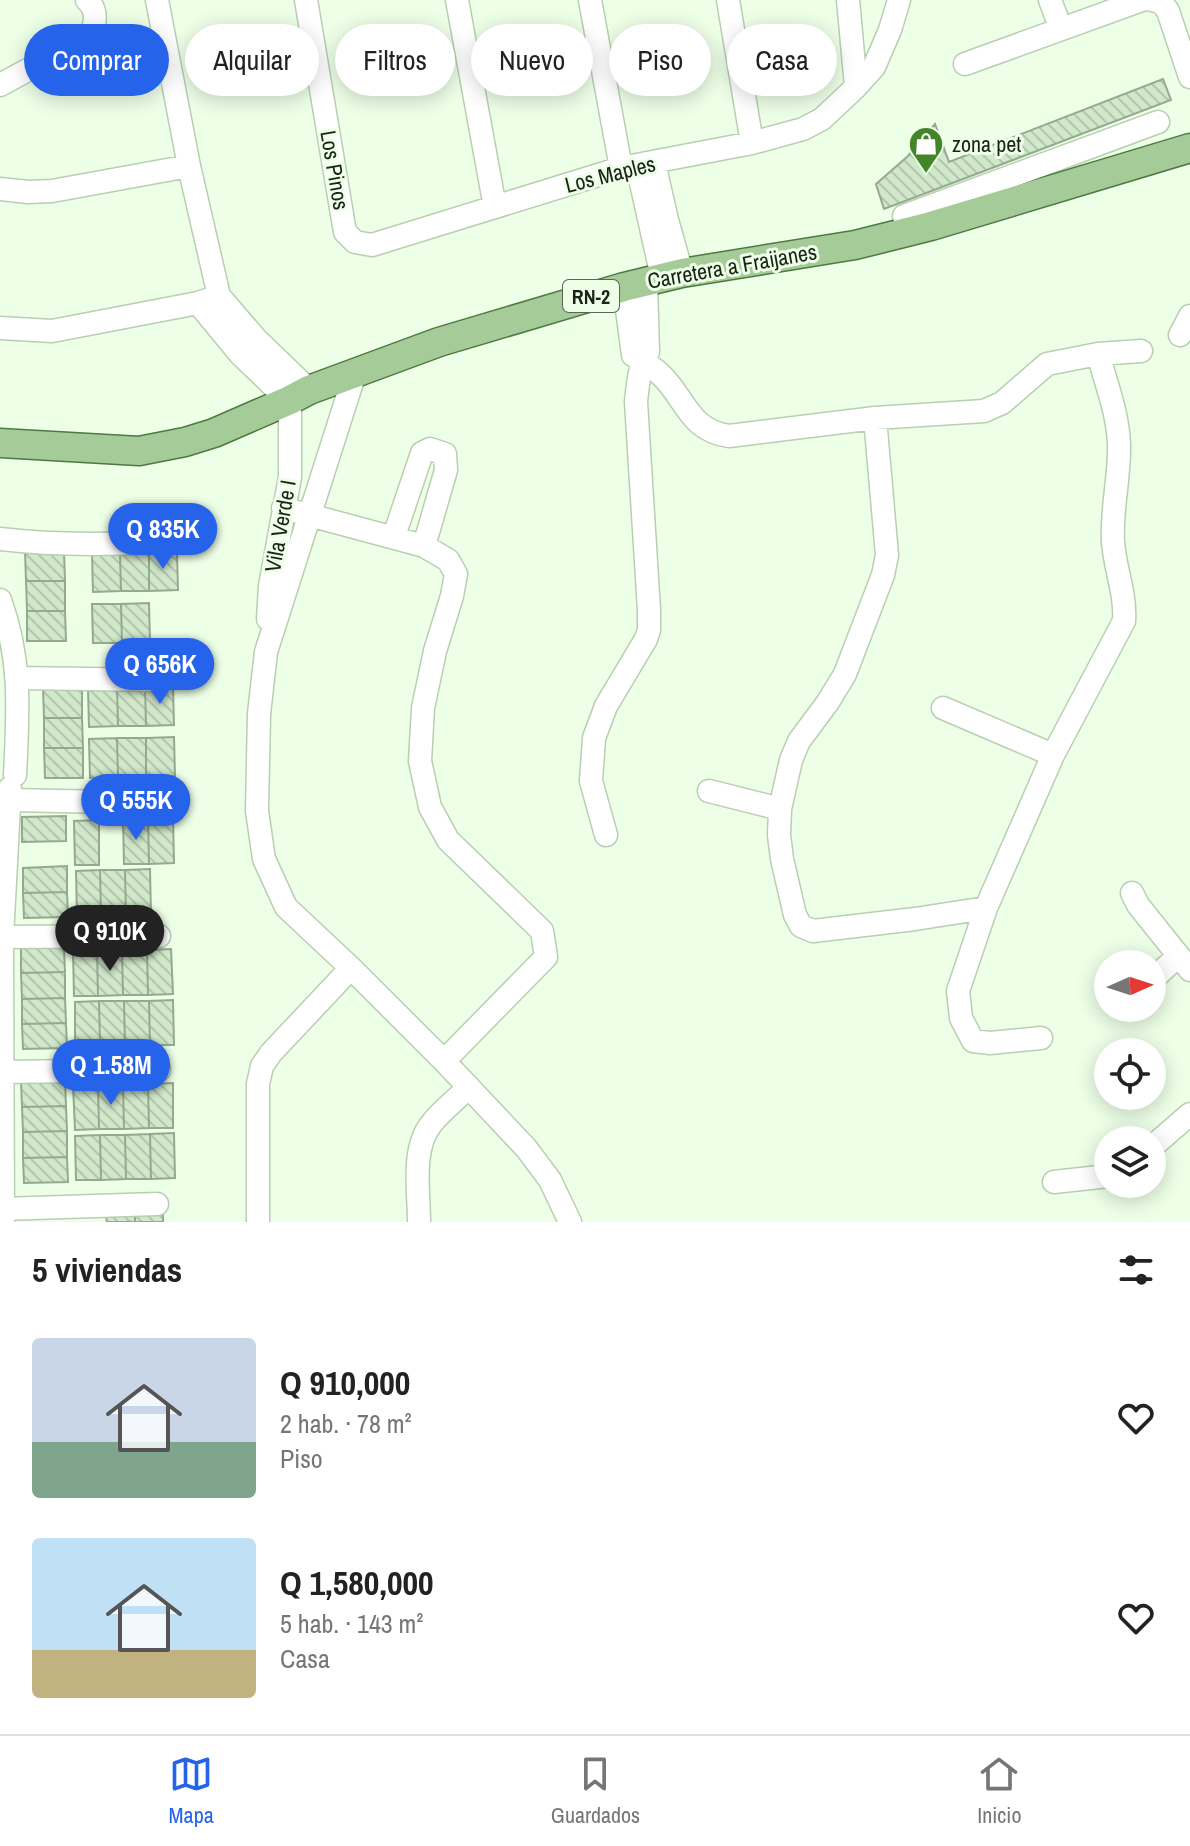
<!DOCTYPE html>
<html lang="es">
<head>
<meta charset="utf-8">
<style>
	:root { --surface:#fff; --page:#f2f2f2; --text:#222; --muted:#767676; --line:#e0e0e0; --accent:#2563eb }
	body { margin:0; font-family:"Archivo Narrow",sans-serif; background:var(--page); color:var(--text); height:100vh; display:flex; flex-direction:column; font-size:30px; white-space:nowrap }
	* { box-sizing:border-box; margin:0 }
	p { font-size:26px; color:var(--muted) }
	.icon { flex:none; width:44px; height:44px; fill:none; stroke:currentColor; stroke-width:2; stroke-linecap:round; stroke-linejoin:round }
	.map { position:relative; height:1222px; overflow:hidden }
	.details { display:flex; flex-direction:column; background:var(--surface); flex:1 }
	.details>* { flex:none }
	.hud { position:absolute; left:24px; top:24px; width:1142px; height:72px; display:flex; gap:16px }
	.needle { width:52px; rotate:87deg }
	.controls { position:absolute; left:1094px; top:950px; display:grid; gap:16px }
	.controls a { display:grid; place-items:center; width:72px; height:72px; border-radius:50%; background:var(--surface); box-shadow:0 4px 20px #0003; font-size:40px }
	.price { position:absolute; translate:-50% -68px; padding:0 18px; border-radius:28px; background:var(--accent); color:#fff; font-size:26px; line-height:52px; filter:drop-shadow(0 2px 4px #0008) }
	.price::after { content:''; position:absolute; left:50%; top:48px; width:24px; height:18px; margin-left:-12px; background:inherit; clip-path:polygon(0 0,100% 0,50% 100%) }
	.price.on { background:#222; color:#fff }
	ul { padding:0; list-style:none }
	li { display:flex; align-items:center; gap:24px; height:200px; padding:0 32px }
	li span { display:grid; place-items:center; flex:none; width:224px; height:160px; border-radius:8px; color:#555 }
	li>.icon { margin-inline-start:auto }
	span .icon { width:96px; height:96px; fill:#fffc; stroke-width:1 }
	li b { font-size:34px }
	h2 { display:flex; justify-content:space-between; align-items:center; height:96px; padding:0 32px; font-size:34px }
	.tag { padding:0 28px; border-radius:36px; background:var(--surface); box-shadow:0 4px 20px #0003; font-size:28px; line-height:72px }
	.tag.on { background:var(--accent); color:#fff }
	.tab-bar { display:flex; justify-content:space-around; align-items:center; height:112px; border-top:2px solid var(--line); background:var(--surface); font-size:22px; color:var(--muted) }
	.tab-bar a { display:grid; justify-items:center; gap:4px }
	.tab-bar .on { color:var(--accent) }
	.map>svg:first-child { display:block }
	.building { fill:url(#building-back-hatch); stroke:#94aa8e; stroke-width:2 }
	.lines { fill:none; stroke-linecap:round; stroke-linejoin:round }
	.minor-casing { stroke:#b8cfb2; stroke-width:25 }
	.major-casing { stroke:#4e7940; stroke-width:31 }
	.minor { stroke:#fff; stroke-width:22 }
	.major { stroke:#a5cb99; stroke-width:28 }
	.labels { text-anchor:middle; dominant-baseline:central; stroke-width:6; stroke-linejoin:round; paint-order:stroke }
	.shield { fill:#edffe7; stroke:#5a6557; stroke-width:2 }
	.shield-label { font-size:20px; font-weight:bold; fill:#1b2319 }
	.poi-label { font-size:22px; fill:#1b2319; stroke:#edffe7; text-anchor:start }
	.street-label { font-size:22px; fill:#1b2319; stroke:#edffe7 }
</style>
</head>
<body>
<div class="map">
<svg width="1190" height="1222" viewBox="0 0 1190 1222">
	<defs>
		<pattern id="building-back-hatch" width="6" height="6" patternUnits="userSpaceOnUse" patternTransform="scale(2)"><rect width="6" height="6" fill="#d1e8cb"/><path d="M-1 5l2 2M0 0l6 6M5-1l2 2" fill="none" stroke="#b3c7ae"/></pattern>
	</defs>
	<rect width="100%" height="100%" fill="#edffe7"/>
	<path class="building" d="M1163,79L1171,100L884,209L876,184L908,156L935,124L949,162Z
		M64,550L65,581H26L25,551Z
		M149,552H177L178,590L149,591Z
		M149,552V591H121L120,553Z
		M92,553H120L121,591L93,592Z
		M26,581H65V611H27Z
		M149,603L150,642L122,643L121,604Z
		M92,604H121L122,643H93Z
		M27,611H65L66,641H27Z
		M173,686L174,725L146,726L145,687Z
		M117,687H145L146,726H118Z
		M117,687L118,726L89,727L88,688Z
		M43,688H82V718H44Z
		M44,718H82L83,748H44Z
		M174,737L175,776L146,777V738Z
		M117,738L118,777L90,778L89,739Z
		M117,738H146V777H118Z
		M44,748H83V778H45Z
		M66,816V841L22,842V817Z
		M173,818L174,863L149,864L148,819Z
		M123,819H148L149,864H124Z
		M99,820V865H75L74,821Z
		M67,866V892L23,893V868Z
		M150,869L151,914L126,915L125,870Z
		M100,870H125L126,915H101Z
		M100,870L101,915L77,916L76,871Z
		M67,892L68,917L24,918L23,893Z
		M64,947L65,972L21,973V948Z
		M171,949L173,994L148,995L147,950Z
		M147,950L148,995H123L122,951Z
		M97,951H122L123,995L98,996Z
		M97,951L98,996H74L73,952Z
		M65,972V998L22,999L21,973Z
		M65,998L66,1023L22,1024V999Z
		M173,1000L174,1045H150L149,1001Z
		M99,1001H124L125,1046H100Z
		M99,1001L100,1046L75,1047V1002Z
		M124,1001H149L150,1045L125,1046Z
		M66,1023L67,1048L23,1049L22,1024Z
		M65,1080L66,1106L22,1107L21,1082Z
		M173,1083V1128H149L148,1084Z
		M123,1084H148L149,1128L124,1129Z
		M123,1084L124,1129H99L98,1085Z
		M73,1085H98L99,1129L75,1130Z
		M66,1106L67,1131L23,1132L22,1107Z
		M67,1131V1157L23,1158V1132Z
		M174,1133L175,1178L151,1179L150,1134Z
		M150,1134L151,1179H126L125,1135Z
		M100,1135H125L126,1179L101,1180Z
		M100,1135L101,1180H76L75,1136Z
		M67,1157L68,1182L24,1183L23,1158Z
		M135,1215H163V1222H135Z
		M135,1215V1222H107L106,1216Z"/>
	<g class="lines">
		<defs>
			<path id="minor" d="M306,0L345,232L355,242L372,245L621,168L752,143L803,129L822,119L856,87L874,67L890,30L899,0
				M457,0L495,207
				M590,0L621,168
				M728,0L752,143
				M848,0L856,87
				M1050,0L1061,29
				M1152,0L1161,2L1168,11L1190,77
				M965,64L1142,0
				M0,85L89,37C96,25 98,10 87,0
				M654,163L667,220L682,273
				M637,165L662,277
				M0,189L28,192L52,191L189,166
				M904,216L1158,122
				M624,287L633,355C642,361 652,366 660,374C686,398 688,430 729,436L875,418L984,411L1002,403L1047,364L1098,354L1141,351
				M219,296L256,339L309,390
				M198,303L240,354L289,401
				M0,328L52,331L198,303L219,296L189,166L157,0
				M1180,335L1190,316
				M355,373L266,652L259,714L257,811L264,859L286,907L351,968L444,1061L526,1148L550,1180L570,1222
				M875,418L887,555L883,575L845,674L828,702L799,741L791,760L780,809L779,835L782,859L795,915L801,926L813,931L915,919L986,908
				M283,508L424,546L448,560L456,574L452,596L435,651L423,708L420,761L430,807L448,840L542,931L546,957L444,1061
				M394,536L422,453L430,449L445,454L446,470L424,546
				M0,539C51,545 102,545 153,542
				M0,600C22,660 18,713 15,775
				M268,619L270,586L290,477V400
				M17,678L161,680
				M943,708L1053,755
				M709,791L780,809
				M10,800L160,803
				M606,835L591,781L594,738L606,706L646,639L649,630V610L636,402C638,384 639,367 648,352L646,281
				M1132,893L1138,905L1190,970
				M2,937L159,936
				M1152,980L1178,956
				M1041,1038L990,1043L973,1041L961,1018L958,991L986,908L1053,755L1124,621C1126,594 1115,569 1113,542C1111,509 1120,477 1119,444C1118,414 1106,383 1098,354
				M2,1072L159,1070
				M1152,1147L1190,1114
				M1054,1182L1108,1176
				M2,1209L157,1204
				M3,1222L2,937L10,788
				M258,1222V1084L262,1066L271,1053L351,968
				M419,1222C419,1191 411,1148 432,1123C442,1110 457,1099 469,1087"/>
			<path id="major" d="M0,443L139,451L185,442L214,433L290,400L309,390L439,342L624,287L682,273L855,245L931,226L1190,148"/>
		</defs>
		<use href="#minor" class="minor-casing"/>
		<use href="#major" class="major-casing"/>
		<use href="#minor" class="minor"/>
		<use href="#major" class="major"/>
	</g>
	<defs>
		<symbol id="shop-pin" viewBox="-11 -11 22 30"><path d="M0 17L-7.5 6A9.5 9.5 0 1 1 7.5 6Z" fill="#428629" stroke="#edffe7"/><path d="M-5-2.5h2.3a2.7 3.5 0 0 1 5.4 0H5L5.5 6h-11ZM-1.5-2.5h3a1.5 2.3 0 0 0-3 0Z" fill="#fff"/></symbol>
	</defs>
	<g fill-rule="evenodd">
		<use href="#shop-pin" x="906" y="124" width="40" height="54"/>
	</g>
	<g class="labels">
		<rect class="shield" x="563" y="280" width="56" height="32" rx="6"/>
		<g class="shield-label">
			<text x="591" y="296">RN-2</text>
		</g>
		<g class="poi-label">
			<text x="952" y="144">zona pet</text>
		</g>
		<g class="street-label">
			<text transform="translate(335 170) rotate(80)">Los Pinos</text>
			<text transform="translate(610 174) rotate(-14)">Los Maples</text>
			<text transform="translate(732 266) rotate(-10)">Carretera a Fraijanes</text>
			<text transform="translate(280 526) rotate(-80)">Vila Verde I</text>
		</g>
	</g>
</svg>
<div class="controls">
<a><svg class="needle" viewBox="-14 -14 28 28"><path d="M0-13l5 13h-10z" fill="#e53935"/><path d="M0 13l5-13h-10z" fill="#767676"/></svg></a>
<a><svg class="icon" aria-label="locate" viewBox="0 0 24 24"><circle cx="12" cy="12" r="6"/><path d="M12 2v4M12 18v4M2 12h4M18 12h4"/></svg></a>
<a><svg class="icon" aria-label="layers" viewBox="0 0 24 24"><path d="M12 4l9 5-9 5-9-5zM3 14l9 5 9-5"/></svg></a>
</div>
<b class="price" style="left:163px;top:571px">Q 835K</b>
<b class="price" style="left:160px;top:706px">Q 656K</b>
<b class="price" style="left:136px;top:842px">Q 555K</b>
<b class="price on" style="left:110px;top:973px">Q 910K</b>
<b class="price" style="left:111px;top:1107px">Q 1.58M</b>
<div class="hud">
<a class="tag on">Comprar</a>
<a class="tag">Alquilar</a>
<a class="tag">Filtros</a>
<a class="tag">Nuevo</a>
<a class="tag">Piso</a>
<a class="tag">Casa</a>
</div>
</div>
<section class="details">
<h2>5 viviendas<svg class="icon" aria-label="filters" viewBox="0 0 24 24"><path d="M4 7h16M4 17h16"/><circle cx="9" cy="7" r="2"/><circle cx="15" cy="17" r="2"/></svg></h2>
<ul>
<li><span style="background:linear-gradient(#c9d6e8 65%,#7fa58c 0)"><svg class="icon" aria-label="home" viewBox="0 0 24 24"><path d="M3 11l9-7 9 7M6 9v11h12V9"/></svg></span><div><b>Q 910,000</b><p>2 hab. · 78 m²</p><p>Piso</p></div><svg class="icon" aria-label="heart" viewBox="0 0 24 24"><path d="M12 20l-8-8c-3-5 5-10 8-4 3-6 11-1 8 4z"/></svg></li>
<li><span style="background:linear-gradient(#bfe0f5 70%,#c2b280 0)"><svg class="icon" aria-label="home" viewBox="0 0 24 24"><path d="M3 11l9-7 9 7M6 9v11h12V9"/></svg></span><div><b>Q 1,580,000</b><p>5 hab. · 143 m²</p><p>Casa</p></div><svg class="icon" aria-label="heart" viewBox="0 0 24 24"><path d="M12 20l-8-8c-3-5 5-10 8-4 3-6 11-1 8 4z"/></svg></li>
</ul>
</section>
<nav class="tab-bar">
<a class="on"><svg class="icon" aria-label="map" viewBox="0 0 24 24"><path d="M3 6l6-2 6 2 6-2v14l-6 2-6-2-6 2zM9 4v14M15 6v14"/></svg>Mapa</a>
<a><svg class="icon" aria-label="saved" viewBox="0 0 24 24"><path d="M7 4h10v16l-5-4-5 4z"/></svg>Guardados</a>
<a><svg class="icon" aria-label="home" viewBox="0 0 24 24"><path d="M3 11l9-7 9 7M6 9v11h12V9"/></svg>Inicio</a>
</nav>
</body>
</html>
